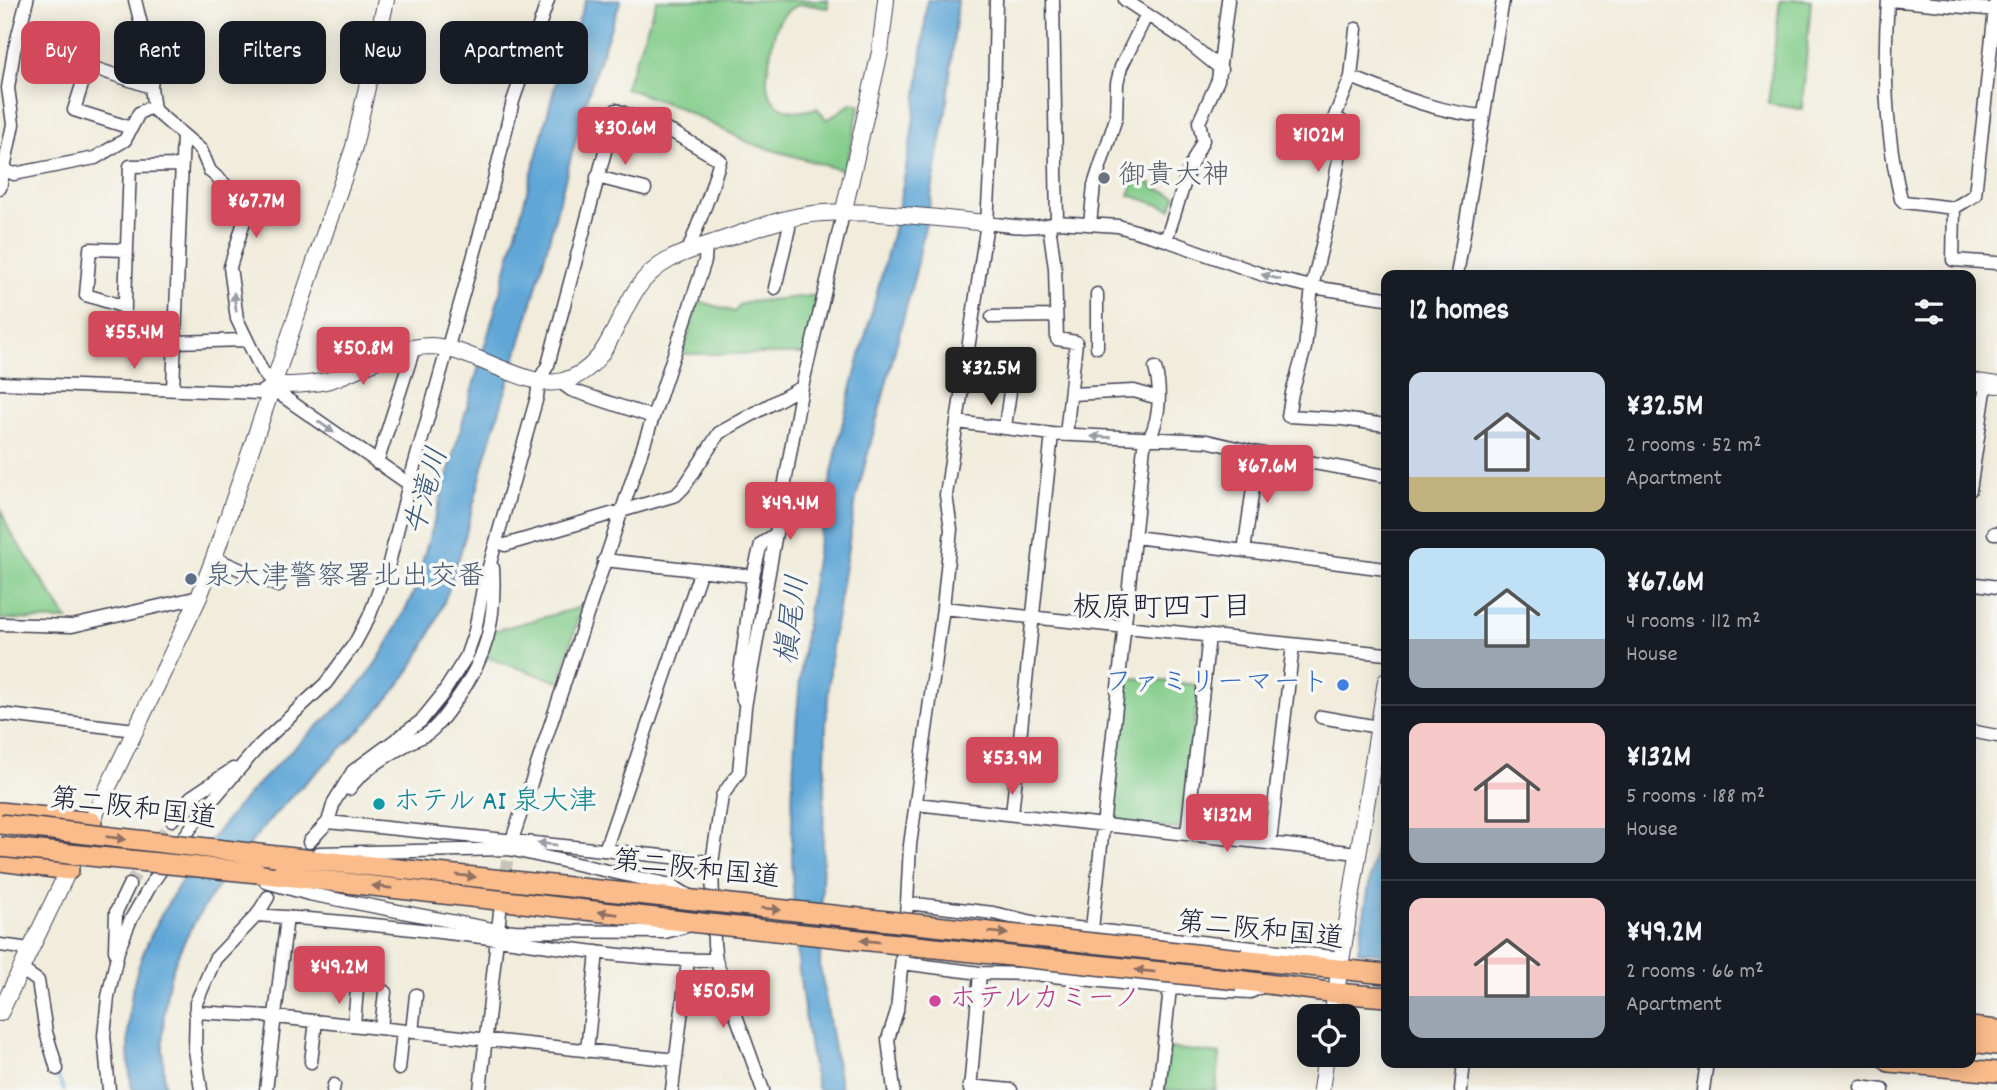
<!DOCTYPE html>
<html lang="en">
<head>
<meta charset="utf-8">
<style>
	:root { --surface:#171b24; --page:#20242c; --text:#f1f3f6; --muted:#9ea1a6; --line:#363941; --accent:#d1495b }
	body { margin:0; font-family:Dekko,"Klee One",sans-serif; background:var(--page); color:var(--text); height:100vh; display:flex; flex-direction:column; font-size:26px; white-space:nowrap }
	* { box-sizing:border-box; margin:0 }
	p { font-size:23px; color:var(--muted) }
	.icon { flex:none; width:38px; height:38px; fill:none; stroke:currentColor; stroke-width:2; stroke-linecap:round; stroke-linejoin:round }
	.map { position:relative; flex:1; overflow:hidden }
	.panel { position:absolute; left:1381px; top:270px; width:595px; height:798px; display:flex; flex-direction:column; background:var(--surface); border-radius:14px; box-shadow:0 4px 18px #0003 }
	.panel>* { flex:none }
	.hud { position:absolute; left:21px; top:21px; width:665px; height:63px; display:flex; gap:14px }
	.buttons { position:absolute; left:1297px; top:1004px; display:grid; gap:14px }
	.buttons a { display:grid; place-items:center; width:63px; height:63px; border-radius:14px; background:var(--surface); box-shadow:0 4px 18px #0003; font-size:35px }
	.price { position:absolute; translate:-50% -60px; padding:0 16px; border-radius:7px; background:var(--accent); color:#fff; font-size:23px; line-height:46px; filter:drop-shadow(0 2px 4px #0008) }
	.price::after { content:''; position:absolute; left:50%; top:42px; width:21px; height:16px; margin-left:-10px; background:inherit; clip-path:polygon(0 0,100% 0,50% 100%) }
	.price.active { background:#222; color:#fff }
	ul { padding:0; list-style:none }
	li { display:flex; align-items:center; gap:21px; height:175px; padding:0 28px }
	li+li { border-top:2px solid var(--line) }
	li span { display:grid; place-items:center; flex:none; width:196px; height:140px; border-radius:14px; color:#555 }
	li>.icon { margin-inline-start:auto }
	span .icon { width:84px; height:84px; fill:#fffc; stroke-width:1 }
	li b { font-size:30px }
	h2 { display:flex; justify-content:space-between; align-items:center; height:84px; padding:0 28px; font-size:30px }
	.chip { padding:0 24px; border-radius:14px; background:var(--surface); box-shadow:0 4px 18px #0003; font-size:24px; line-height:63px }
	.chip.active { background:var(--accent); color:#fff }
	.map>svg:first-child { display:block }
	.green { fill:#81cc89; stroke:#527762; stroke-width:2 }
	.water { fill:#61a7d7; stroke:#426489; stroke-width:2 }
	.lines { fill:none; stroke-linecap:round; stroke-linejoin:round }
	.stream { stroke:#61a7d7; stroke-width:3.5 }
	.minor-tunnel { stroke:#c8c4bb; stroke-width:12; stroke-dasharray:12 6; stroke-linecap:butt }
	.minor-casing { stroke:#414053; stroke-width:15 }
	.tertiary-casing { stroke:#414053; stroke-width:18 }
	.trunk-casing { stroke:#414053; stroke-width:22 }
	.minor { stroke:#fff; stroke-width:12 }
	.tertiary { stroke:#fff; stroke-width:16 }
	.trunk { stroke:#fabc8b; stroke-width:19 }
	.trunk-bridge-casing { stroke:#414053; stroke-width:22; stroke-linecap:butt }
	.trunk-bridge { stroke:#fabc8b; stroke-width:19 }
	.oneway { fill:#9c9ca7 }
	.oneway2 { fill:#8e6f63 }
	.worship-dot { fill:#6b7280; stroke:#f6f6f2; stroke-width:2.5 }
	.service-dot { fill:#5c6f8a; stroke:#f6f6f2; stroke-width:2.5 }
	.shop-dot { fill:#3f7fe0; stroke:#f6f6f2; stroke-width:2.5 }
	.culture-dot { fill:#0f9aa8; stroke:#f6f6f2; stroke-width:2.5 }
	.hotel-dot { fill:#d1479c; stroke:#f6f6f2; stroke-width:2.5 }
	.labels { text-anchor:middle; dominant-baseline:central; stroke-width:7; stroke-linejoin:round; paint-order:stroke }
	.worship-label { font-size:28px; fill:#5b616d; stroke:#f6f6f2; text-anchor:start }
	.service-label { font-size:28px; fill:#4e5e75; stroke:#f6f6f2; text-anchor:start }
	.shop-label { font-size:28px; fill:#366cbe; stroke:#f6f6f2; text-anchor:end }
	.culture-label { font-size:28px; fill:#0d838f; stroke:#f6f6f2; text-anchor:start }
	.street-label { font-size:28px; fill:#22223b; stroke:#f6f6f2 }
	.hotel-label { font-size:28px; fill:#b23c85; stroke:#f6f6f2; text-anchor:start }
	.water-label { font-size:30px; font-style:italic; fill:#3b5779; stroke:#f6f6f2 }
	.neighbourhood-label { font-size:30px; fill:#22223b; stroke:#f6f6f2 }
</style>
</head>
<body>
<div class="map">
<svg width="1997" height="1090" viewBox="0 0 1997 1090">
	<rect width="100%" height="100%" fill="#f6f6f2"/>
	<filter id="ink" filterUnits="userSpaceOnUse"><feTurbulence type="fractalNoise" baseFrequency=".0143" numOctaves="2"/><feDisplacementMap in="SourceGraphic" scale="14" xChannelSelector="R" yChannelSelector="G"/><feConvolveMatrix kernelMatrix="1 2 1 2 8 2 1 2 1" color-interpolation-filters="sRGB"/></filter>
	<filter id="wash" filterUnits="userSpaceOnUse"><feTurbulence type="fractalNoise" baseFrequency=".00686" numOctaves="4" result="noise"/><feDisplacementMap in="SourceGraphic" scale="28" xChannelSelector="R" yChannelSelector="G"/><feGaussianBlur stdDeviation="1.57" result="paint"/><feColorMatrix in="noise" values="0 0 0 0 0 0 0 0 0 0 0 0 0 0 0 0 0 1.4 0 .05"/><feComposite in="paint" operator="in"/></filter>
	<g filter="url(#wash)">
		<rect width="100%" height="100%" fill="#f1ecdb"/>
		<path class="green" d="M657,0H828V8C818,7 805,2 796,6C775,15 773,38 770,57C769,66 766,76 767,84C770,111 796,115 817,108L827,120L852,103L860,105L845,171L752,144L677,107L625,88Z
			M1780,0H1811L1802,109L1768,104Z
			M1138,171L1155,188L1176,196L1171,209L1129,195Z
			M821,295L807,354H682L699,301L735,312L739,305L748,302Z
			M0,507L8,528L68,620L0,619Z
			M582,607L559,682L486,657L493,631Z
			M1124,677L1199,685L1183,825L1178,829L1114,822L1110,816Z
			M1169,1048L1220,1054L1216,1090H1164Z"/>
		<path class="water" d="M586,0H621C610,30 598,61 589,92C568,164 551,237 530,309C517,356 502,402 488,449C470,513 458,580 427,640C399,697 351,739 306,782C261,825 183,921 169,981C161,1018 162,1053 165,1090H132C126,1052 126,1005 138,968C162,894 233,805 290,752C315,727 345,705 366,677C385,652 399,622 413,594L498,300L558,75Z
			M927,0H958L946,111L930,202L916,270L856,499L832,644L826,725L820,966L841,1090H818C811,1063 808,1035 804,1008C776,824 800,616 840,435C857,359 881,285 898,209C913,140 921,70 927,0Z
			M1383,801H1386V954L1358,951Z"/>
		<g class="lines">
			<path class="stream" d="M56,1073L64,1090"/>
		</g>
	</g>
	<g filter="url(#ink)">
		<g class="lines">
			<path class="minor-tunnel" d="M129,885L172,820
				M500,908L509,849"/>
			<defs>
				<path id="minor" d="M135,0L142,28L154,60L151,87L154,110L201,150L210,171L242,200L246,215L230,267L237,319L262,371L281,395L409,484
					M1053,0L1057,222
					M1125,0L1184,39L1221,69
					M1888,0C1883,67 1885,133 1901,199L1904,202L1954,208L1975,195L1996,0
					M1890,0L1997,10
					M1356,29L1351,77L1335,116L1345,124L1328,221L1312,287L1305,348L1292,393L1288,416L1342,419L1386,425
					M1351,77C1397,95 1433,111 1482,116
					M131,128L74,110L88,66L151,87
					M182,165L130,166L124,329L174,342L247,340
					M5,170L14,174L95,158L125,140L139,113L153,106
					M597,177L645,189
					M0,188L13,124L8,88L14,51L27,0
					M1954,208L1953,260L1997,263
					M987,223C1009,226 1036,230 1057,222L1118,226L1166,240L1269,277L1312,287L1386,298
					M1090,224L1094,185L1116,118L1117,83L1121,67L1146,16
					M1049,225L1055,268L1057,339L1076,342L1066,435
					M1166,240L1189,169L1203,140L1199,122L1218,80L1228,0
					M1457,275L1503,0
					M775,288L789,228L788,220
					M125,307L86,295L90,249L127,250
					M992,317L1056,316
					M1097,347V294
					M560,382L571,390L653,417
					M0,383L259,393L274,385
					M173,389L183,135
					M1071,394L1134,391L1158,398
					M957,422L1052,434L1207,441L1258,453L1386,476
					M1005,427L1010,391
					M377,463L414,348
					M1970,490L1986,384
					M1994,533H1997
					M1135,537L1386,569
					M505,545L676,495L684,487L719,433L802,387
					M1244,551L1258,453
					M214,558L278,586
					M604,560L753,576
					M1970,583L1997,587
					M943,608L1386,654
					M0,624L72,626L199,597
					M743,700L739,679L753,576L761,544L774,535
					M0,714L135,730
					M1321,717L1378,727
					M1970,731L1997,736
					M349,789C362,770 389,755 409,743C416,739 426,736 432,730C441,722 449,710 456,700C487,658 496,620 493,568
					M916,804L1358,853
					M1012,814L1052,434
					M172,820L191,797L233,769
					M328,822L682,858L712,863
					M1187,833L1209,636
					M309,842L328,822L334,802L353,771L421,721L442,695L466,657L475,631L483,588L537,397L539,380L548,365L616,110L674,133L720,160L709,196L688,251
					M1270,842L1293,645
					M509,849L705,261L706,245
					M605,850L698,579V571
					M319,853L509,849L671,885L689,896
					M266,882L309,894L492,929L515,931L665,932L687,926
					M907,903L993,913L1042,924L1333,957L1338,969
					M257,915C342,921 428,930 513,941C580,950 648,961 716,960
					M1092,929L1144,446C1160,426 1162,392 1155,368
					M0,945L30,949
					M115,951L116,912L129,885
					M902,963L980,973L1033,974L1170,988L1250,992L1264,986
					M21,969L38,981L46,1032L57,1069
					M195,1012L267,1016L676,1060
					M354,1025L357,989
					M381,1028L385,992
					M412,1032L416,995
					M587,1051L597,952
					M311,1062L316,1021
					M399,1069L403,1031
					M969,1086L1011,1090
					M1861,1087L1883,1090
					M109,1090L104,1036L108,997L118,951L130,921L152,883L202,812L259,746L326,683L355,643L369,617L389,563L409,484L487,209L513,101L548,0
					M201,1090L195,1050L196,1003L215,959L257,915L268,897
					M266,1090L287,917
					M333,1090L334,1085
					M480,1090L500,912
					M672,1090L688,961
					M763,1090L716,960L714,944L712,863L722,796L739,772L745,707L802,387L843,214
					M894,1090L888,1039L897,1011L907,903L910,845L943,608L951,529L946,495L987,223L994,106L996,0
					M970,1090L980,973
					M1159,1090L1170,988
					M1461,1090L1464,1062
					M1703,1090L1707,1062"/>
				<path id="tertiary" d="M843,214L880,52L886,0
					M1970,381L1997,385
					M274,385C295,385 316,385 336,378C366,367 398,346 431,346C469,347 530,391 563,381C607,369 614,323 636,290C656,260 684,252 716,242C750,231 787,215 823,213C877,210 933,218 987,223
					M0,1013L199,597L214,558L354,147L386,0
					M1332,1017L1386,681
					M1321,1090L1326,1055"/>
				<path id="trunk" d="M0,812L92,822
					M276,856L703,901
					M0,861L69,870
					M258,873L700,923
					M1241,959L1386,974
					M1237,980L1336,993L1386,997
					M1970,1027L1997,1030
					M1970,1042L1997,1045
					M1889,1062L1997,1072"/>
			</defs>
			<use href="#minor" class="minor-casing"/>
			<use href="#tertiary" class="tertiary-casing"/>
			<use href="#trunk" class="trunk-casing"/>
			<use href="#minor" class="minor"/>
			<use href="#tertiary" class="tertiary"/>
			<use href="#trunk" class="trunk"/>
			<defs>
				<path id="trunk-bridge" d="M0,824L276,856
					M0,847L258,873
					M703,901L1241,959
					M700,923L1237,980"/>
			</defs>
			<use href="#trunk-bridge" class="trunk-bridge-casing"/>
			<use href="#trunk-bridge" class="trunk-bridge"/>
		</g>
		<defs><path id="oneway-solid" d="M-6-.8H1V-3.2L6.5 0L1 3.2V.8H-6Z" transform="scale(1.75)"/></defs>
		<g class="oneway">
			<use href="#oneway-solid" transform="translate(1271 277) rotate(-165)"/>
			<use href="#oneway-solid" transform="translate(235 302) rotate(-98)"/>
			<use href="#oneway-solid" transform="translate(326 427) rotate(35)"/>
			<use href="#oneway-solid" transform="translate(1101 437) rotate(-177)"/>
			<use href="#oneway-solid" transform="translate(547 844) rotate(-174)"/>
		</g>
		<g class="oneway2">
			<use href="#oneway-solid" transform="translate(116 838) rotate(7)"/>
			<use href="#oneway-solid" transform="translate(466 876) rotate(6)"/>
			<use href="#oneway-solid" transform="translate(382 887) rotate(-173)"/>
			<use href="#oneway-solid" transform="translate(771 909) rotate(6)"/>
			<use href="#oneway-solid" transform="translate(608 913) rotate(-173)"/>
			<use href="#oneway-solid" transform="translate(998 933) rotate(6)"/>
			<use href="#oneway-solid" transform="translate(870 941) rotate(-174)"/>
			<use href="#oneway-solid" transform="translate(1145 971) rotate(-174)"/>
		</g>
	</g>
	<circle class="worship-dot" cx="1104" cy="178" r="7"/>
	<circle class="service-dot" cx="191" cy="579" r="7"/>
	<circle class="shop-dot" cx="1343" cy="685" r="7"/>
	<circle class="culture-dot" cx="379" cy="804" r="7"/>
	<circle class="hotel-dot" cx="935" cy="1001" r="7"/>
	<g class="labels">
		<g class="worship-label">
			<text x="1118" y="178">御貴大神</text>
		</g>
		<g class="service-label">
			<text x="205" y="579">泉大津警察署北出交番</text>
		</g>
		<g class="shop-label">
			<text x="1329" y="685">ファミリーマート</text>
		</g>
		<g class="culture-label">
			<text x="393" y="804">ホテル AI 泉大津</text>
		</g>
		<g class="street-label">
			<text transform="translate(133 811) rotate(7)">第二阪和国道</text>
			<text transform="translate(696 872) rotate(6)">第二阪和国道</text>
			<text transform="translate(1260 933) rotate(6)">第二阪和国道</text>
		</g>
		<g class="hotel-label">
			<text x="949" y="1001">ホテルカミーノ</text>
		</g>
		<g class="water-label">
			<text transform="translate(429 492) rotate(-74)">牛滝川</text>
			<text transform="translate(795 620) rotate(-82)">槇尾川</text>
		</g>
		<g class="neighbourhood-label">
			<text x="1162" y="610">板原町四丁目</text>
		</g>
	</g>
</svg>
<div class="buttons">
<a><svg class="icon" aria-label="locate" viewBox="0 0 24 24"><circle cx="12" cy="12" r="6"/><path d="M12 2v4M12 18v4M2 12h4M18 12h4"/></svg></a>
</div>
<b class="price" style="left:625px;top:167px">¥30.6M</b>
<b class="price" style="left:1318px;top:174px">¥102M</b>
<b class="price" style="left:256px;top:240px">¥67.7M</b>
<b class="price" style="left:134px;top:371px">¥55.4M</b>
<b class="price" style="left:363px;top:387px">¥50.8M</b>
<b class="price active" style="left:991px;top:407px">¥32.5M</b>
<b class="price" style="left:1267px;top:505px">¥67.6M</b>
<b class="price" style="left:790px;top:542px">¥49.4M</b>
<b class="price" style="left:1012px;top:797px">¥53.9M</b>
<b class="price" style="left:1227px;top:854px">¥132M</b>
<b class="price" style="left:339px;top:1006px">¥49.2M</b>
<b class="price" style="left:723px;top:1030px">¥50.5M</b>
<div class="hud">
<a class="chip active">Buy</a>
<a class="chip">Rent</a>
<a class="chip">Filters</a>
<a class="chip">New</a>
<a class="chip">Apartment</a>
</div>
<section class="panel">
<h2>12 homes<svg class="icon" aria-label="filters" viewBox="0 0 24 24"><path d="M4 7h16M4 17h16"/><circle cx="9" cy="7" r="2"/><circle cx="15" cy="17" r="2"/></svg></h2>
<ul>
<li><span style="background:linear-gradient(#c9d6e8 75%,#c2b280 0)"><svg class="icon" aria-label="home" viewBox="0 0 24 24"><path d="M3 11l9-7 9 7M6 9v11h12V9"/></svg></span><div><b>¥32.5M</b><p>2 rooms · 52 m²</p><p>Apartment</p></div></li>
<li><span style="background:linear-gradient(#bfe0f5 65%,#9aa5b1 0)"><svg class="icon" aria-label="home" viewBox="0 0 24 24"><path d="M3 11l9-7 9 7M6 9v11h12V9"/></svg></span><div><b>¥67.6M</b><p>4 rooms · 112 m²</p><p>House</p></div></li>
<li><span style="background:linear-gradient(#f6c9c9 75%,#9aa5b1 0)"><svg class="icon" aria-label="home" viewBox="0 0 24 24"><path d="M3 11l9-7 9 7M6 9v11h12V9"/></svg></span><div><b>¥132M</b><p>5 rooms · 188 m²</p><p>House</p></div></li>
<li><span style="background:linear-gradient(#f6c9c9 70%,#9aa5b1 0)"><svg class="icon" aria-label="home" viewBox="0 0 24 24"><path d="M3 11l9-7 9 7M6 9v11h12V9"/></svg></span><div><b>¥49.2M</b><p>2 rooms · 66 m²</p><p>Apartment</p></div></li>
</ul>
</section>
</div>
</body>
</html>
